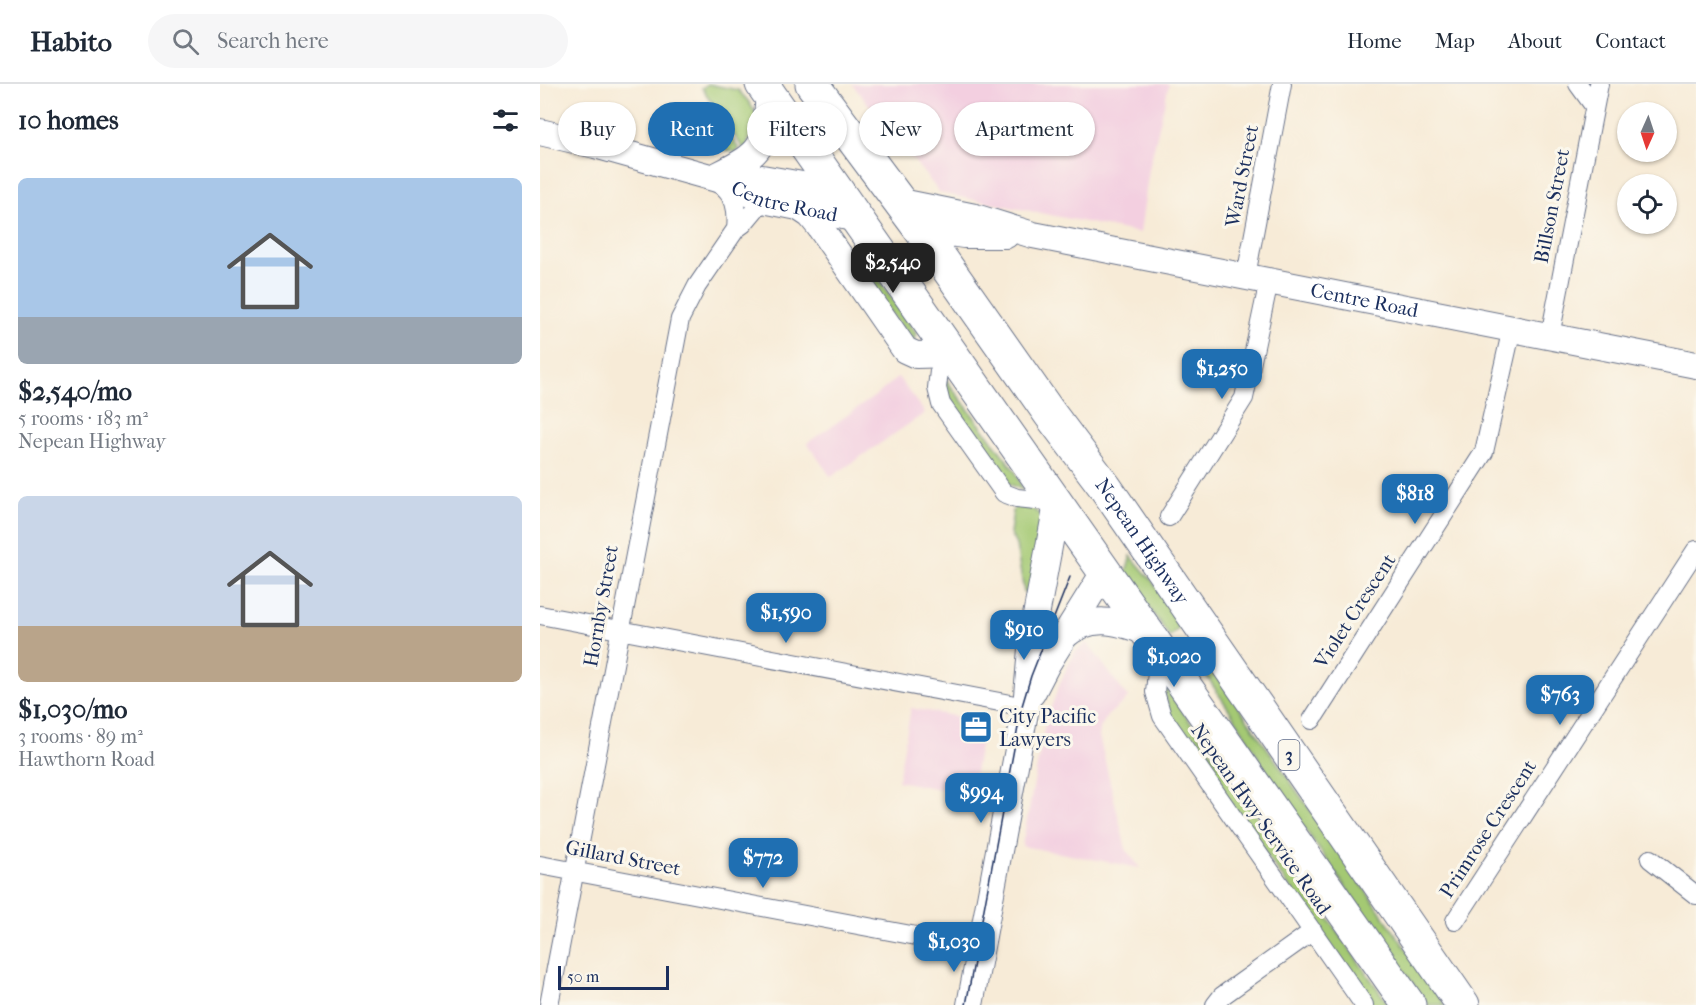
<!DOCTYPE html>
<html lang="en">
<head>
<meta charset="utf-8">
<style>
	:root { --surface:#fff; --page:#f6f6f7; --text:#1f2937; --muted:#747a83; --line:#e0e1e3; --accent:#1f6fb2 }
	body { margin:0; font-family:"IM FELL French Canon",serif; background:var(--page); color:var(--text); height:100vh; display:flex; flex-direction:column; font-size:22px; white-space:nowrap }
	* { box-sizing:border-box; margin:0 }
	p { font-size:20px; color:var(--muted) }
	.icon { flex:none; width:33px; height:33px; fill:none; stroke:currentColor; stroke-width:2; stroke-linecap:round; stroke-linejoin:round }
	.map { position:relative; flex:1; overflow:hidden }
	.details { display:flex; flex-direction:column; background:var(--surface); width:540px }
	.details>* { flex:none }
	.guide { position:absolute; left:18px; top:18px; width:570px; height:54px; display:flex; gap:12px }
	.needle { width:39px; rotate:183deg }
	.tools { position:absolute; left:1077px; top:18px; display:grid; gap:12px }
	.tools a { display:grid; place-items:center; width:60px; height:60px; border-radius:50%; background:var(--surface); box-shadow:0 2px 4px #0004; font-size:30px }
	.scale { position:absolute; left:18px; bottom:15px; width:111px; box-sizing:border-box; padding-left:6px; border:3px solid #1b2f5e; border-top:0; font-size:16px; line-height:21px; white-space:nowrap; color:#1b2f5e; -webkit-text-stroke:4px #fbf7ec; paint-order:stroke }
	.price { position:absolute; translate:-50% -51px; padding:0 14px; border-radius:12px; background:var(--accent); color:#fff; font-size:20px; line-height:39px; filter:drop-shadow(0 2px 3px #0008) }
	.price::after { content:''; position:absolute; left:50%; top:36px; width:18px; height:14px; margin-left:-9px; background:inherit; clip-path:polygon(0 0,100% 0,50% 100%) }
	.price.on { background:#222; color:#fff }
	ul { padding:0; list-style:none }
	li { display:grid; align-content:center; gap:12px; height:318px; padding:0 18px }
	li span { display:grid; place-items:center; height:186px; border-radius:9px; color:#555 }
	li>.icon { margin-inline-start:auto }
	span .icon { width:108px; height:108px; fill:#fffc; stroke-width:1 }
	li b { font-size:26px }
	h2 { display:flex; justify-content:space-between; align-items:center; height:72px; padding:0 18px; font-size:26px }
	.chip { padding:0 21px; border-radius:27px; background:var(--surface); box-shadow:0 2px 4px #0004; font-size:21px; line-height:54px }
	.chip.on { background:var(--accent); color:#fff }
	header { display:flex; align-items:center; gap:36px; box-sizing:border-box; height:84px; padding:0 30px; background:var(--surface); border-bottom:2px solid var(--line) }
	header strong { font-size:28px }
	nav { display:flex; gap:33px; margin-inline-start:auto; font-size:21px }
	.search { width:420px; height:54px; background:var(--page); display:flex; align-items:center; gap:15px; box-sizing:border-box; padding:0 21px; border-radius:33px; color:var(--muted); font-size:22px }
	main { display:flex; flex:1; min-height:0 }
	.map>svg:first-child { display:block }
	.built { fill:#f3cfe0 }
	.green { fill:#a4c973; stroke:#607c68; stroke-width:1.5 }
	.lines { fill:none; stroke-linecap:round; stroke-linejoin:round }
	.street-casing { stroke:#687188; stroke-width:20 }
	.secondary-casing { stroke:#687188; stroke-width:28 }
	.highway-casing { stroke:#687188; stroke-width:35 }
	.street { stroke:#fff; stroke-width:18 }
	.secondary { stroke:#fff; stroke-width:26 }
	.highway { stroke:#fff; stroke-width:33 }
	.tram { stroke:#1b2f5e; stroke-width:1.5 }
	.labels { text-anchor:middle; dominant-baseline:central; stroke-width:6; stroke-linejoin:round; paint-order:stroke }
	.shield { fill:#fbf7ec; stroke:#5e6b89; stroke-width:1.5 }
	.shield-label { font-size:18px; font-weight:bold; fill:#1b2f5e }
	.street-label { font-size:20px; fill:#1b2f5e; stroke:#fbf7ec }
	.poi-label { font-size:20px; fill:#1b2f5e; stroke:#fbf7ec; text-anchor:start }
</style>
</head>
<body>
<header>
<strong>Habito</strong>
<div class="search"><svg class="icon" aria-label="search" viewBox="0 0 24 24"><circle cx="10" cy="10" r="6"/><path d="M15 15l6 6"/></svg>Search here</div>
<nav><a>Home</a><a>Map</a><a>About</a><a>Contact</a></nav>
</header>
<main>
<section class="details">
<h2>10 homes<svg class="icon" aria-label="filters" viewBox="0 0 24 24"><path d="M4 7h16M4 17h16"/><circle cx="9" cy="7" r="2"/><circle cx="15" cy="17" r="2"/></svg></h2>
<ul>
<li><span style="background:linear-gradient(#a9c7e8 75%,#9aa5b1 0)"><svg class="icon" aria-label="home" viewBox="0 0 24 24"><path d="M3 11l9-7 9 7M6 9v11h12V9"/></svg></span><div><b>$2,540/mo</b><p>5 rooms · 183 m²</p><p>Nepean Highway</p></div></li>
<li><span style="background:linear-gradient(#c9d6e8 70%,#b9a48a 0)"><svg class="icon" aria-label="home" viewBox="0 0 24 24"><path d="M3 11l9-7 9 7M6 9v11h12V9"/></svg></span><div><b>$1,030/mo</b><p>3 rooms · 89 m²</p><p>Hawthorn Road</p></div></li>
</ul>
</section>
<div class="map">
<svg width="1156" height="921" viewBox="0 0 1156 921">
	<rect width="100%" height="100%" fill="#fbf7ec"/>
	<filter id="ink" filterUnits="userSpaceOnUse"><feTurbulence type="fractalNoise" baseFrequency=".0167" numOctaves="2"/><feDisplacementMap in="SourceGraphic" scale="12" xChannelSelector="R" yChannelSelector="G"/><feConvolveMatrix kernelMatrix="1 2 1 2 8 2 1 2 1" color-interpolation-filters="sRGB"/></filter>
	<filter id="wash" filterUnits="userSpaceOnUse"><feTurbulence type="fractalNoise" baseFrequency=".008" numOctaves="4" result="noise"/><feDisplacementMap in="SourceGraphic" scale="24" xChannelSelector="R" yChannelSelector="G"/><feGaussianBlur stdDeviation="1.35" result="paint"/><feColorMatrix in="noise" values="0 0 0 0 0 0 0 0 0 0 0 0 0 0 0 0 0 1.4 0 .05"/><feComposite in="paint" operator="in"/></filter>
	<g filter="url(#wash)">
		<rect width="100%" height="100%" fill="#f7ebd7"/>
		<path class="built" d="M312,0H629L609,85L600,149L400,109Z
			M358,293L385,329L291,393L267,359L338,310Z
			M547,558L588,614L567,632L560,645L559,652L586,765L600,784L482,762L505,640L520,599L534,569Z
			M371,624L446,638L444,649L442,650L431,711L358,697Z"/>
		<path class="green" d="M168,0L198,6L208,17L217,31L205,67L162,4Z
			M187,47L199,65L196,68L174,64Z
			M323,173L376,249L374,257L356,237L313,176Z
			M403,292L475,387L483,406L469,400L413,320L406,305Z
			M476,423C484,423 492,423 498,429C508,440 494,493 492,508H484L476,461L470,449L473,427Z
			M591,472L613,498L642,541L630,553L585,490Z
			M651,557H653L905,921H888L737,705L698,639L655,575L650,561Z
			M622,598L849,921H833L632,638Z"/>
	</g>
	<g filter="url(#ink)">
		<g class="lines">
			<defs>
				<path id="street" d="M1038,0L1054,22
					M179,99C195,110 198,126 196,145
					M706,192L742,0
					M1010,252L1059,0
					M413,271L399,287L397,304L401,320L464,409L477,414L515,418
					M629,433L704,314L729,197
					M0,531L486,623
					M619,568L615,608L622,632L824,921
					M772,636L944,368L972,244
					M1110,775L1156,811
					M0,781L440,864
					M915,837L1156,466
					M9,921L140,235L157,202L196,145L203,140L223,116
					M675,921L682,912L773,847"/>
				<g id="secondary">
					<path id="s1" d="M0,48L55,61L177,95L223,116L318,135"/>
					<path d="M178,91C226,67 225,62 229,9"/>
					<path d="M181,95L222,94L297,107"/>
					<path id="s2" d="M361,118L435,133L493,151L1156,281"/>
					<path d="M261,125L270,131L279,142L365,266L376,271L412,270"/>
					<path d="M380,145L424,151H466"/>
					<path d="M523,553C551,529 576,537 607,548"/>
					<path d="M492,609L507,580L565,487"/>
					<path d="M430,921L486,623L492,553L517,420"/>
				</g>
				<g id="highway">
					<path d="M222,0L869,921"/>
					<path id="s3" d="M272,0L380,145L510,330L565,403L923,921"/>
				</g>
			</defs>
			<use href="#street" class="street-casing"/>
			<use href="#secondary" class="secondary-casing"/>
			<use href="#highway" class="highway-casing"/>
			<use href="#street" class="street"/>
			<use href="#secondary" class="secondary"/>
			<use href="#highway" class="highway"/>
			<path class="tram" d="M426,921L482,622L491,592L530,493"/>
		</g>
	</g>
	<defs>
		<symbol id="office-square" viewBox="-11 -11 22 22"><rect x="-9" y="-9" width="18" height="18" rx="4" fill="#1f6fb2" stroke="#fbf7ec"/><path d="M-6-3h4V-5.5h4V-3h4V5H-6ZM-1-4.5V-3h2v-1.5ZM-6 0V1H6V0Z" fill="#fff"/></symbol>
	</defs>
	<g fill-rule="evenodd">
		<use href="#office-square" x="417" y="624" width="38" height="38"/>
	</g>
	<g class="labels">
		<rect class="shield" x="738.5" y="656" width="21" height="30" rx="4.5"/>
		<g class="shield-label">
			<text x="749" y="671">3</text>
		</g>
		<g class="street-label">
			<text transform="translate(702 92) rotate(-79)">Ward Street</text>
			<text stroke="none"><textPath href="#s1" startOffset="255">Centre Road</textPath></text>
			<text transform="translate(1012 122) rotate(-79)">Billson Street</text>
			<text stroke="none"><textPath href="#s2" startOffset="474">Centre Road</textPath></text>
			<text stroke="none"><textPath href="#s3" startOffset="564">Nepean Highway</textPath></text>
			<text transform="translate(61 522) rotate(-80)">Hornby Street</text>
			<text transform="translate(815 527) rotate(-57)">Violet Crescent</text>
			<text transform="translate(721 735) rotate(55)">Nepean Hwy Service Road</text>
			<text transform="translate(948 745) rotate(-57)">Primrose Crescent</text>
			<text transform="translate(83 774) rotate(11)">Gillard Street</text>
		</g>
		<g class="poi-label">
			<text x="459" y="632">City Pacific<tspan x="459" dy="23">Lawyers</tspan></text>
		</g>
	</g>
</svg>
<div class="tools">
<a><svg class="needle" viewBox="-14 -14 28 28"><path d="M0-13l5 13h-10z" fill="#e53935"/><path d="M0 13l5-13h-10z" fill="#747a83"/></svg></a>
<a><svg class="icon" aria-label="locate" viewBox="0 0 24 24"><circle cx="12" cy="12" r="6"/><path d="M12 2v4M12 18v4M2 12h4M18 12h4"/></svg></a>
</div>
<div class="scale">50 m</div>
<b class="price on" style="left:353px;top:210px">$2,540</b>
<b class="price" style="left:682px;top:316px">$1,250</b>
<b class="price" style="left:875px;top:441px">$818</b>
<b class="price" style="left:246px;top:560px">$1,590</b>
<b class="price" style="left:484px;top:577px">$910</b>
<b class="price" style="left:634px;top:604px">$1,020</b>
<b class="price" style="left:1020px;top:642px">$763</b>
<b class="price" style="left:441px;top:740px">$994</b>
<b class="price" style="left:223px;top:805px">$772</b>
<b class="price" style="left:414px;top:889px">$1,030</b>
<div class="guide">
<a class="chip">Buy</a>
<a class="chip on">Rent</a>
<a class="chip">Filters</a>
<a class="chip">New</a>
<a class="chip">Apartment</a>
</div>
</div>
</main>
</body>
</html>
